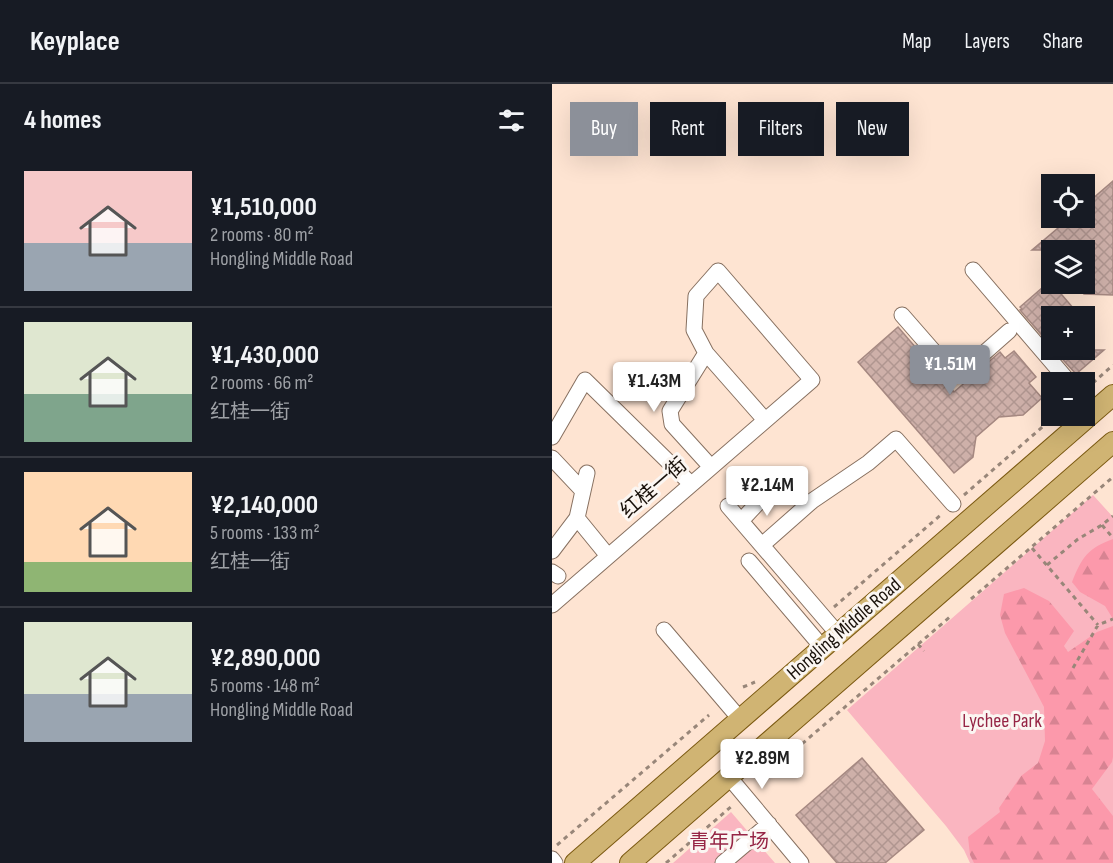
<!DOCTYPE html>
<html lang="en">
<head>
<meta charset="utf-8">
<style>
	:root { --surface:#171b24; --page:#20242c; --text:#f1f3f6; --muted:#9ea1a6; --line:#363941; --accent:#8c9099 }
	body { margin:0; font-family:"Sofia Sans Condensed","Noto Sans SC",sans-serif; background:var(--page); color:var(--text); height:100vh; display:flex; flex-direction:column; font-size:22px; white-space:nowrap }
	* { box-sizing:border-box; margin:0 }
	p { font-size:20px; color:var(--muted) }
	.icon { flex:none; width:33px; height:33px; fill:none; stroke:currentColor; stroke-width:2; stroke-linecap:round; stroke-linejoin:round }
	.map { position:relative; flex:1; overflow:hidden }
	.panel { display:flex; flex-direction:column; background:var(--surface); width:552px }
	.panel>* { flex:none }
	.banner { position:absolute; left:18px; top:18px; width:453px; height:54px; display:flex; gap:12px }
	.buttons { position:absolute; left:489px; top:90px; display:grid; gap:12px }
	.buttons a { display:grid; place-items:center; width:54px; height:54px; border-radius:0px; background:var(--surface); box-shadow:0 6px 24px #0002; font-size:30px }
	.price { position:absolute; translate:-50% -51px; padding:0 14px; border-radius:6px; background:#fff; color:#222; font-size:20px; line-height:39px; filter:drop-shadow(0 2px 3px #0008) }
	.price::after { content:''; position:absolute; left:50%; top:36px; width:18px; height:14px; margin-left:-9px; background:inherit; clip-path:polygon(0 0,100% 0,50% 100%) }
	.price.selected { background:var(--accent); color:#fff }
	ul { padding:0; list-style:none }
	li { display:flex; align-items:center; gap:18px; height:150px; padding:0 24px }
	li+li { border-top:2px solid var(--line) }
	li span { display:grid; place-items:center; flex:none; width:168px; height:120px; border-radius:0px; color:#555 }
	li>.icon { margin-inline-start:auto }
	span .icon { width:72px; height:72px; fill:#fffc; stroke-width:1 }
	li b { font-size:26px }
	h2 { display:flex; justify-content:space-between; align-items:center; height:72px; padding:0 24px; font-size:26px }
	.tag { padding:0 21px; border-radius:0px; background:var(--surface); box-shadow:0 6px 24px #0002; font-size:21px; line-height:54px }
	.tag.selected { background:var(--accent); color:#fff }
	header { display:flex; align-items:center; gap:36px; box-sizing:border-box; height:84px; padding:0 30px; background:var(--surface); border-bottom:2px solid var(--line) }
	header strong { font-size:28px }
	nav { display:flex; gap:33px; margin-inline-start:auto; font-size:21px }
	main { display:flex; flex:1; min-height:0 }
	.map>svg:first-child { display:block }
	.green { fill:#fab5c0 }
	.forest { fill:url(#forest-firs) }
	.building { fill:url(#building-cross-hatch); stroke:#a58881; stroke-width:1.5 }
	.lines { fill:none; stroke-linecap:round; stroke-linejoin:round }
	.minor-casing { stroke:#877060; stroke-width:17 }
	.major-casing { stroke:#7c5a12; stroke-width:22 }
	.path { stroke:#988679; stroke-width:3; stroke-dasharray:4.5 4.5; stroke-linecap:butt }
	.minor { stroke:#fff; stroke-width:15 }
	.major { stroke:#d0b473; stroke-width:20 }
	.labels { text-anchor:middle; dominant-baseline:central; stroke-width:6; stroke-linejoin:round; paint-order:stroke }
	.street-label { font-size:20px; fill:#19110a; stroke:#fbf6f2 }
	.park-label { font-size:20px; fill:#962545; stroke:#fbf6f2 }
</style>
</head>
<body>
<header>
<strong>Keyplace</strong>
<nav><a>Map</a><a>Layers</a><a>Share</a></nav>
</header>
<main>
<section class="panel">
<h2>4 homes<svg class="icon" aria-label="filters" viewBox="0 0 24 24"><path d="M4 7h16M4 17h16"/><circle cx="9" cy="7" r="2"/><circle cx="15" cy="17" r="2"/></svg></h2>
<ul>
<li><span style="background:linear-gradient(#f6c9c9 60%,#9aa5b1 0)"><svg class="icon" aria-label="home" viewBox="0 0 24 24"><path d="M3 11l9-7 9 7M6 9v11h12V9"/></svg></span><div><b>¥1,510,000</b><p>2 rooms · 80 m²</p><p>Hongling Middle Road</p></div></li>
<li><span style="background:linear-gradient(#dfe7d0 60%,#7fa58c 0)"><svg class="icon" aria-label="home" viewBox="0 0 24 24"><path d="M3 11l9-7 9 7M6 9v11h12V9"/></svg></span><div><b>¥1,430,000</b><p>2 rooms · 66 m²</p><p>红桂一街</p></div></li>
<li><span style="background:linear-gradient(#ffd9b3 75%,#8fb573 0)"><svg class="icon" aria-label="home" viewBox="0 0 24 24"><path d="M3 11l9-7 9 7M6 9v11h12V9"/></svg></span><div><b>¥2,140,000</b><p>5 rooms · 133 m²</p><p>红桂一街</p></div></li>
<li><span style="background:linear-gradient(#dfe7d0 60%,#9aa5b1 0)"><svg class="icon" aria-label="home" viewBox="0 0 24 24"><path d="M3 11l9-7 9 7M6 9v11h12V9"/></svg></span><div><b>¥2,890,000</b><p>5 rooms · 148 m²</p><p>Hongling Middle Road</p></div></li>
</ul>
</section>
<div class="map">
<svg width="561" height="779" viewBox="0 0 561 779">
	<defs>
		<pattern id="forest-firs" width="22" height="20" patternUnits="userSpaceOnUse" patternTransform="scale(1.5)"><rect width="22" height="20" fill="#fc99ab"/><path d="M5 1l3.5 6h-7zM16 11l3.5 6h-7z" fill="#d78392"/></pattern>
		<pattern id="building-cross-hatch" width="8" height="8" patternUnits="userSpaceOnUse" patternTransform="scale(1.5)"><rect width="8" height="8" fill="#ceb0a9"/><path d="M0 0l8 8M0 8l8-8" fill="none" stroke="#b09690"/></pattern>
	</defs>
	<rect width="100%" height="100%" fill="#fee4d2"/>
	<path class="green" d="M541,411L561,433V779H418L412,766L394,742L295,626Z
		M179,728L223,779H121Z"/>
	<path class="forest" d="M561,455V535L553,522L528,508L520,498C530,473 536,464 561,455Z
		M472,504L497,517L522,547L512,562L516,568L545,548L561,542V673L560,678L540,705L561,732V779H422L418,771L416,753L448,728L447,724L469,692L486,679L493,657L492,623L453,549L448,531L452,510Z"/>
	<path class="building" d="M561,97V211L532,210V166H480L518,134H532V122Z
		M498,197L528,232H500V263L468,226L470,225L468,223Z
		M346,243L402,308L448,268L453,274L462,267L484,293L477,299L490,314L471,331L447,333L424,353L421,373L402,389L306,278Z
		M502,266H552L524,290Z
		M310,674L372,746L333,779H285L244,731Z"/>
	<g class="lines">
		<defs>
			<path id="minor" d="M421,186L517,298
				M350,231L398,286L414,285L457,247
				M154,269L118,327L120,340L159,383
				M0,353L33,296L139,400
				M0,374L31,407
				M176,422L286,550
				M25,434L56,472
				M189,437L218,406
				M210,461L260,417L316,379L344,355L401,420
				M0,467L25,434L35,389
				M197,477L270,563
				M0,488L6,492
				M0,521L260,296L166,187L144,212L142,246L154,269L213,336
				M112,546L188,635
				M177,693L249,779
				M0,775L3,779
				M171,779L217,740"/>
			<path id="major" d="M23,779L561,311
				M78,779L561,358"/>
		</defs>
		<use href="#minor" class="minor-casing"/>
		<use href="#major" class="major-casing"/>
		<path class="path" d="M534,305L561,281
			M412,411L503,332
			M550,441L561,454
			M480,464L546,541
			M495,481L526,455L550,441L561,432
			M419,515L561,393
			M282,523L391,429
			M366,560L372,567
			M521,584L546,541L561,535
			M191,603L203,598
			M216,689L399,532
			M5,761L157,631
			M114,779L181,721"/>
		<use href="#minor" class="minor"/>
		<use href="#major" class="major"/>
	</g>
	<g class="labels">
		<g class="street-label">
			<text transform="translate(102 404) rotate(-41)">红桂一街</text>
			<text transform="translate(292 545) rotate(-41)">Hongling Middle Road</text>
		</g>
		<g class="park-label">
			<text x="450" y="637">Lychee Park</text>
			<text x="177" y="758">青年广场</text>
		</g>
	</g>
</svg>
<div class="buttons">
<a><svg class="icon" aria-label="locate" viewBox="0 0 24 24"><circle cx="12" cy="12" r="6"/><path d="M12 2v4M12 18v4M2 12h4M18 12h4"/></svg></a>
<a><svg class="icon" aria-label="layers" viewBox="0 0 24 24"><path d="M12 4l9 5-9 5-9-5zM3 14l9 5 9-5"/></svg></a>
<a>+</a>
<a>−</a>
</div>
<b class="price selected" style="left:398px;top:312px">¥1.51M</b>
<b class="price" style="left:102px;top:329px">¥1.43M</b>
<b class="price" style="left:215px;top:433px">¥2.14M</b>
<b class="price" style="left:210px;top:706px">¥2.89M</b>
<div class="banner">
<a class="tag selected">Buy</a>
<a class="tag">Rent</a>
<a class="tag">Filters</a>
<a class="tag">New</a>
</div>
</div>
</main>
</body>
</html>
